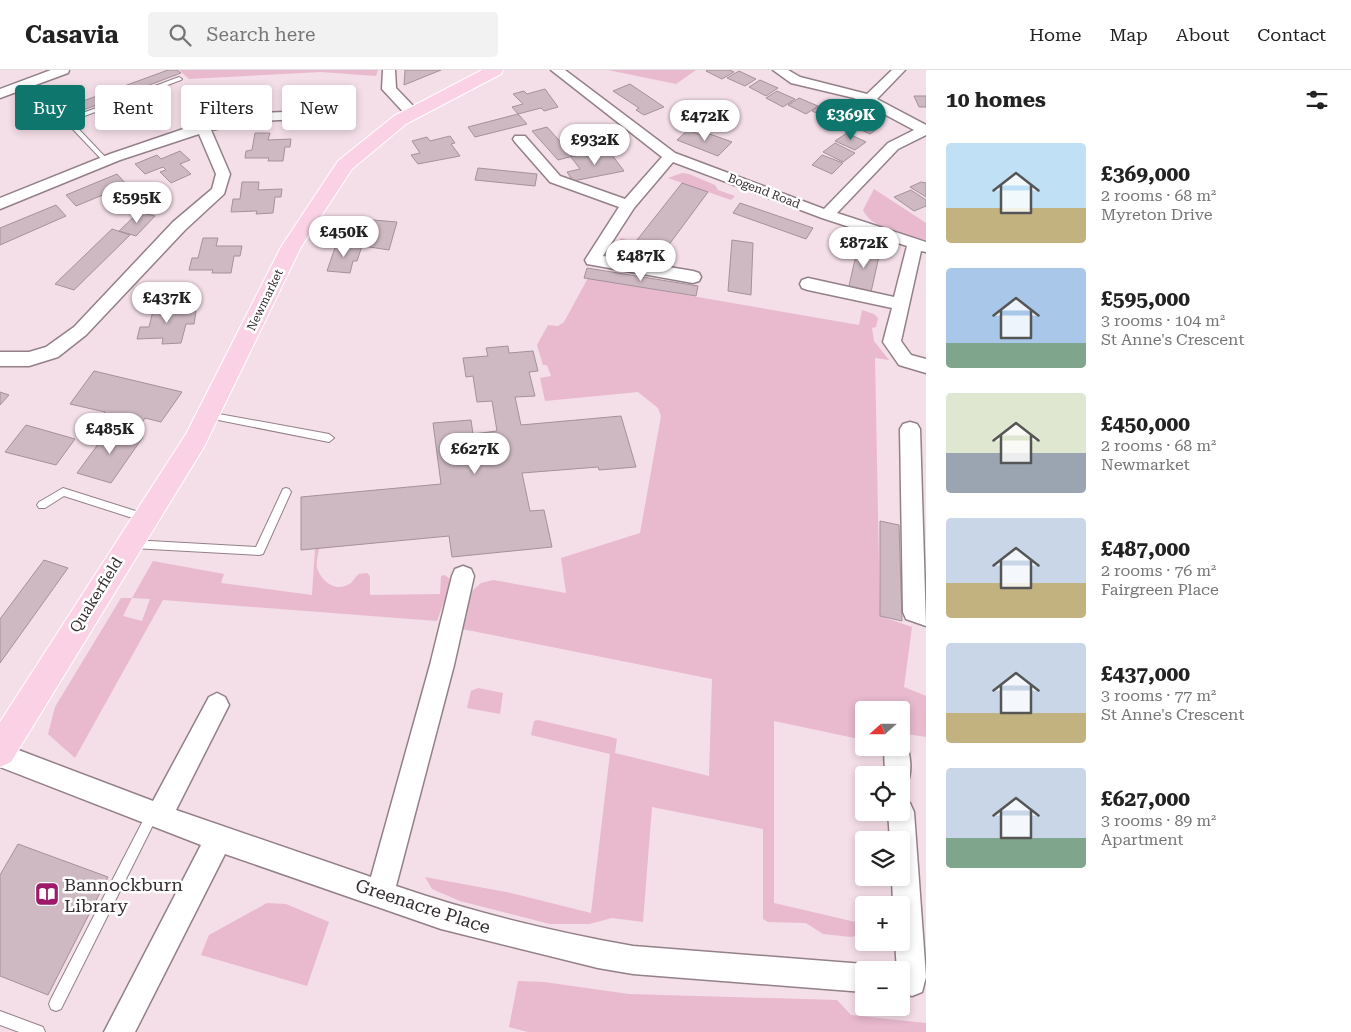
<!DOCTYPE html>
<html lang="en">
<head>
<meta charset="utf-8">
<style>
	:root { --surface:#fff; --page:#f2f2f2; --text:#222; --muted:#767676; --line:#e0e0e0; --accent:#0f766e }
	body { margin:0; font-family:"Roboto Serif",serif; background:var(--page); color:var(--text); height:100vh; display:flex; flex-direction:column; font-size:19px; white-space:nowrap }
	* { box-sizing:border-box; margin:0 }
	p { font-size:16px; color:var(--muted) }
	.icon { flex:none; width:28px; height:28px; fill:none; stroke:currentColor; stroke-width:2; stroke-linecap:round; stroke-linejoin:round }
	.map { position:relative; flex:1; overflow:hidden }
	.drawer { display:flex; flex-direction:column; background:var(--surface); width:425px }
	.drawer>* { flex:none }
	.hud { position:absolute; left:15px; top:15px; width:475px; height:45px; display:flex; gap:10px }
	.needle { width:32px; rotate:249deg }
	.fabs { position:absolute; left:855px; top:631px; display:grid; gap:10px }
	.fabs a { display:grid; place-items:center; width:55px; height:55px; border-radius:5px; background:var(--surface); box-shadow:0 2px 8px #0003; font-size:25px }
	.price { position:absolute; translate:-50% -42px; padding:0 11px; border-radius:18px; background:#fff; color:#222; font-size:16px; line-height:32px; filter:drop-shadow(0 1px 2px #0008) }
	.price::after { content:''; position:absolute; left:50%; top:30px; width:15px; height:11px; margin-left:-8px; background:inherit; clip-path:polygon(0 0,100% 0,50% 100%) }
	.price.selected { background:var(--accent); color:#fff }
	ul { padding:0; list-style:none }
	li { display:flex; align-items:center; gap:15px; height:125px; padding:0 20px }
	li span { display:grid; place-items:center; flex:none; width:140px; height:100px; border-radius:5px; color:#555 }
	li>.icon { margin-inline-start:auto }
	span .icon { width:60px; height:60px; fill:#fffc; stroke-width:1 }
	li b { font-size:21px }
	h2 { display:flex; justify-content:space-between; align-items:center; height:60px; padding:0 20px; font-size:21px }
	.chip { padding:0 18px; border-radius:5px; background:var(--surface); box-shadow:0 2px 8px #0003; font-size:18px; line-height:45px }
	.chip.selected { background:var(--accent); color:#fff }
	header { display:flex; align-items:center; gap:30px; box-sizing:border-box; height:70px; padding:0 25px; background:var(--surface); border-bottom:1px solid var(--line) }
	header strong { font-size:24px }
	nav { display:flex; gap:28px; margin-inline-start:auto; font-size:18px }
	.search { width:350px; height:45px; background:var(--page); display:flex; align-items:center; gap:12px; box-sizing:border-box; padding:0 18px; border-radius:5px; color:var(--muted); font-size:19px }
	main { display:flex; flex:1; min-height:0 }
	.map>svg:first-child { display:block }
	.green { fill:#e9b9ce; fill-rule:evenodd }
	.building { fill:#ceb9c2; stroke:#a49199 }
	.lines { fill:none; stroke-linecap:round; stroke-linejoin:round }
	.lane-casing { stroke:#938088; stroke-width:2 }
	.street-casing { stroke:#938088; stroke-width:3 }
	.primary-casing { stroke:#fff; stroke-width:2 }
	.lane { fill:#fff; fill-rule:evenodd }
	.street { fill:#fff; fill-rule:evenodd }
	.primary { fill:#fbd1e5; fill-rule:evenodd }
	.labels { text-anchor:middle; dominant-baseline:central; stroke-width:5; stroke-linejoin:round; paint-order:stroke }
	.far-street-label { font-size:12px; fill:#352d30; stroke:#fff }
	.street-label { font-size:15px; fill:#352d30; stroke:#fff }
	.near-poi-label { font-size:18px; fill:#352d30; stroke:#fff; text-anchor:start }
	.near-street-label { font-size:18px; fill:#352d30; stroke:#fff }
</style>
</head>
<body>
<header>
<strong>Casavia</strong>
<div class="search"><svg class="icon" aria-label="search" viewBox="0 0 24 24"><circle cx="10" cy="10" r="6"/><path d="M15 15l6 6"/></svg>Search here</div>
<nav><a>Home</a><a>Map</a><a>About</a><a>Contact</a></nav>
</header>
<main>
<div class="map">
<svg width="926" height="962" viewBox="0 0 926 962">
	<rect width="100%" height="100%" fill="#f4dee7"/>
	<path class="green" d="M179,0H378L376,6L321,2L189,9Z
		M608,0H696L676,14Z
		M682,103L689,104L715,115L718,120L735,126L731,130L668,108Z
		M874,119L926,153V170C907,164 872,160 863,140Z
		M835,162C848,167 863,168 877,173L875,180L832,168Z
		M621,168L636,174L622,189L612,184Z
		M588,208L859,255L862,240L874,244L878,248L876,257L872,258L874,271L889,290L875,288L880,546L912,557L904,617L926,626V667L901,663V640H864V662L859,661V669L774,651V833L864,854V864L851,867L823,864L806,853L768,852L763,849V759L652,737L643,852L612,848L589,854H550L460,831L432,819L425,807L511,823L591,843L610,684L531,665L534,651L538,650L611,667L617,669L615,683L709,706L712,609L462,559L469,528L472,521L481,513L493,510L566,523L561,488L640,463L661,346L658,338L638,322L545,331L540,308L551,306L547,295H543L537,275L548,255L558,256L564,252Z
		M315,479H319C318,484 316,493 317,498C322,513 337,523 351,513C354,510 355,507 359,504L367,503L370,506V525L440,524L441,506L444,505L449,508L450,516L437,551L163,530L75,688L48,664L55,637L121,528H132L153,491L224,504L221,513L312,525ZM132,528L150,529L142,551L123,546Z
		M478,618L503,623L500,644L467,638L471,621Z
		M267,833L286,834L329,852L307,916L201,885L209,865Z
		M518,911L544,912L629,924L837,930L851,945L926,953V962H528L509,957Z"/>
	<path class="building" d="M168,0H177L181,3L70,45L64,38Z
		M405,0H441L404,15Z
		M708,0H729L734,2L722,9L706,1Z
		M739,1L756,9L745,16L727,8Z
		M760,10L778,18L766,26L749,17Z
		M630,14L664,37L644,45L636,40L639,38L613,21Z
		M545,19L558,37L544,41L541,38L518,44L512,37L523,34L513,24L524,21L527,24Z
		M777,21L795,29L783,37L766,28Z
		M914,26H926V37H919Z
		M799,28L818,36L806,44L788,35Z
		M823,33L842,42L831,50L812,41Z
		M518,44L527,54L475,67L468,57Z
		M862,47L881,56L870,64L850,55Z
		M547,57L573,86L558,90L532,61Z
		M688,60L703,66L707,63L732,72L718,86L677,70Z
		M255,63H270L268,70L291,69L290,77H285L283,91H268L269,88H245L246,81L252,80Z
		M847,63L866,72L855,80L835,71Z
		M450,66L455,73L451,74L460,86L418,94L411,85L420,83L412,71L427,67L430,71Z
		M835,73L855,83L843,92L823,82Z
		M180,81L190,90L180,94L191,104L171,113L160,102L166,100L163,97L145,104L135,94L157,85L161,89Z
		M609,81L624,101L573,111L567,102L580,99L571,87L584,84L587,87Z
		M822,85L843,93L832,104L812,95Z
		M478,98L537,104L535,116L475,110Z
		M117,104L127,115L76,136L66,125Z
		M242,112H259L258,120L282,119L281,127H275L273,143L256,144L257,141L231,142L233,129H240Z
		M921,112L926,113V127L910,117Z
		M682,113L708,122L665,180L637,170Z
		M911,120L926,130V136L914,141L894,127Z
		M740,133L813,158L806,169L733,143Z
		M56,135L66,146L0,175V158Z
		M139,142L155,146L136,166L119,161Z
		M349,148L397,152L389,180L337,172Z
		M112,159L130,165L74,220L55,214Z
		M203,168H218L216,176H242L240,186H234L231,203H212L213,200H189L192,188H198Z
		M732,170L753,173L751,225L728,221Z
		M337,172L362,176L357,191H353L350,203L327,201Z
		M858,176L880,182L871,222L849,216Z
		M587,198L698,216L696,226L584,208Z
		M171,232L168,241H196L194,254H186L181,273L162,274L163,268L137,269L140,257H149L155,233Z
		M508,276L509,283L533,281L538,301L529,302L535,326L515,327L521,355L621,346L636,397L599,400L598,397L522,403L530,441L544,440L552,477L452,487L449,466L301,480V427L441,414L433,353L471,350L473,364L497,361L492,331L477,332L473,306L466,307L463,288L488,286L486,278Z
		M94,301L182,322L161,352L145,348L137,360L99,350L105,342L70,334Z
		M0,322L9,325L0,335Z
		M26,355L75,369L56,395L5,382Z
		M110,358L143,367L111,413L77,403Z
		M880,451L899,455L902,551L880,546Z
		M44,490L68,498L0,593V549Z
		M18,774L108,807L48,925L0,906V805Z"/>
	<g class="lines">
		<defs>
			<path id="lane" d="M179,7L182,9L181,10L71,51L109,91V93H105L64,50Z
				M208,342L329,364L334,368L329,372L208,348L204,345Z
				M63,418L145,444L148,445L150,448L148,451L145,452L64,426L45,438H39L37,435L39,432Z
				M286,418L289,419L291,422L263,484L259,485L132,478L128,477L127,474L128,471L132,470L256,477L283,419Z
				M153,737L157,739L159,743L61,939L56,941L51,939L49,934L51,929L149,739Z
				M0,941L43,957L45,962H19L0,955Z"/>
			<path id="street" d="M51,0H69L68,3L0,28V19Z
				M383,0H395L396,18L417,40L419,43L417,46H407L382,19Z
				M551,0H565L675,83L824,139L888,73L914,60L854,28L791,13L773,0H788L800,7L867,24L892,0H905L877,29L926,55V65L898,79L837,143L926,172V182L921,181L901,271L911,285L926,289V303L899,295L883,272L892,238L808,220L802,218L800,214L802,210L808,208L894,227L907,176L822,148L673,92L634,138L603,186L693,201L699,203L701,207L699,211L693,213L587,194L585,190L619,137L550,112L515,72L513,69L515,66H525L560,106L625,129L662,87Z
				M339,40L344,41L346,44L344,47L258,51L211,60L230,104L224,124L185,160L86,265L58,287L29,296H0V282H29L46,277L74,257L173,152L212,119L216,104L199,64L120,90L0,139V128L110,84L198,54L258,43Z
				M910,352L917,354L920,359L926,556L906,549L903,542L900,359L903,354Z
				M463,496L471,499L474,506L454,595L396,816C472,842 553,862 633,876L864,894L875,900H864V922L633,904L598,898L441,859L225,784L135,962H104L201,775L0,697V673L153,731L209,627L217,623L225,627L229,635L176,740L371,807L430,595L452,506L455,499Z
				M901,668L905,669C910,683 913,700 907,714L901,716V705H885L884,678H901Z
				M901,729L910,733L914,742L926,907L922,922L912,926L902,922L901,900H897L895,872H901V835H893L892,808H901V770H890L888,742H901Z"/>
			<path id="primary" d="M482,0H503L501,4L406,54L352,99L301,177L204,377L11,692L0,697V652L186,364L281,177L338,91L394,46Z"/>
		</defs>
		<use href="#lane" class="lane-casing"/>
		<use href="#street" class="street-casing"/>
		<use href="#primary" class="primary-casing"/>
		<use href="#lane" class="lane"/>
		<use href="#street" class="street"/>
		<use href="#primary" class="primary"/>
	</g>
	<defs>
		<symbol id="library-square" viewBox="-11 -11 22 22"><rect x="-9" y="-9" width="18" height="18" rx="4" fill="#9e1969" stroke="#fff"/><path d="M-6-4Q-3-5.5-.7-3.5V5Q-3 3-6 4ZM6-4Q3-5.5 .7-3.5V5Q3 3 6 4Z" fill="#fff"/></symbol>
	</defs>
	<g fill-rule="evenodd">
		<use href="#library-square" x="33" y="810" width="28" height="28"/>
	</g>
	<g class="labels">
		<g class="far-street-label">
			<text transform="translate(764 121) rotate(21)">Bogend Road</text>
			<text transform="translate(265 230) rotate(-64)">Newmarket</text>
		</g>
		<g class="street-label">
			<text transform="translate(96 525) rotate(-58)">Quakerfield</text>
		</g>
		<g class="near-poi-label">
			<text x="64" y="814">Bannockburn<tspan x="64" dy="21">Library</tspan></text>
		</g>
		<g class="near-street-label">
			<text transform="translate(423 836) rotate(18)">Greenacre Place</text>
		</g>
	</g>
</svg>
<div class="fabs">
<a><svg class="needle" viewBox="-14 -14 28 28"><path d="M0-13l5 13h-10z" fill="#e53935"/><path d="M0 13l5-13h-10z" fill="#767676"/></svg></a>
<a><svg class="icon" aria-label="locate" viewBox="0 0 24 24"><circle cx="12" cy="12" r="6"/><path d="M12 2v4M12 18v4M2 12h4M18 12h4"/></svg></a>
<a><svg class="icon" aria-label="layers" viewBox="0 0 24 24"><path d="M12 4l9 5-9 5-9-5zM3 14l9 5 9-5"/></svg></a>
<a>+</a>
<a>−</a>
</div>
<b class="price selected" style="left:851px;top:71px">£369K</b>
<b class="price" style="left:705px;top:72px">£472K</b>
<b class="price" style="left:595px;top:96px">£932K</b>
<b class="price" style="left:137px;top:154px">£595K</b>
<b class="price" style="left:344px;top:188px">£450K</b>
<b class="price" style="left:864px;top:199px">£872K</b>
<b class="price" style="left:641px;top:212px">£487K</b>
<b class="price" style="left:167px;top:254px">£437K</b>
<b class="price" style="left:110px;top:385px">£485K</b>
<b class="price" style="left:475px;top:405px">£627K</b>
<div class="hud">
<a class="chip selected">Buy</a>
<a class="chip">Rent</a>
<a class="chip">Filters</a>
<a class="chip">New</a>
</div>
</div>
<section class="drawer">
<h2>10 homes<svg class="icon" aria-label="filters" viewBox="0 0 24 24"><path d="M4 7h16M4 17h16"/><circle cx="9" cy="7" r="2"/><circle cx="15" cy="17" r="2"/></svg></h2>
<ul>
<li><span style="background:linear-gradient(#bfe0f5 65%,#c2b280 0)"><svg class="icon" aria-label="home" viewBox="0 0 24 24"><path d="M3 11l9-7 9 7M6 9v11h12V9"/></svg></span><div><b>£369,000</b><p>2 rooms · 68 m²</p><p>Myreton Drive</p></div></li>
<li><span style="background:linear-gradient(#a9c7e8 75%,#7fa58c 0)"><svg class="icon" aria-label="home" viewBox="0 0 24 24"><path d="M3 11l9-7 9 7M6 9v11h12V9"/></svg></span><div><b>£595,000</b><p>3 rooms · 104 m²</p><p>St Anne's Crescent</p></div></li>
<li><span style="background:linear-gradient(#dfe7d0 60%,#9aa5b1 0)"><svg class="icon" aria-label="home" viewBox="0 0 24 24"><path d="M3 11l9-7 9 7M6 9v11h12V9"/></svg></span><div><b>£450,000</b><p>2 rooms · 68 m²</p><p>Newmarket</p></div></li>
<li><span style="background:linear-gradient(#c9d6e8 65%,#c2b280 0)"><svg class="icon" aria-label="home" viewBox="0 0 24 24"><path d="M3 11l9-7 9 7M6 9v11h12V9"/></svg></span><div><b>£487,000</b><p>2 rooms · 76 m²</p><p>Fairgreen Place</p></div></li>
<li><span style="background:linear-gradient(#c9d6e8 70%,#c2b280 0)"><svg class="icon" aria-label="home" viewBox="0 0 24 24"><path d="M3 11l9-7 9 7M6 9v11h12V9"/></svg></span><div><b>£437,000</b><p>3 rooms · 77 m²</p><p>St Anne's Crescent</p></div></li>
<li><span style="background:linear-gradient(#c9d6e8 70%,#7fa58c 0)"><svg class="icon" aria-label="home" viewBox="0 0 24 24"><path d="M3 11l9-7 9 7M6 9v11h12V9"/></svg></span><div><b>£627,000</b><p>3 rooms · 89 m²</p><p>Apartment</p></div></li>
</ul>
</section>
</main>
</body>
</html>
